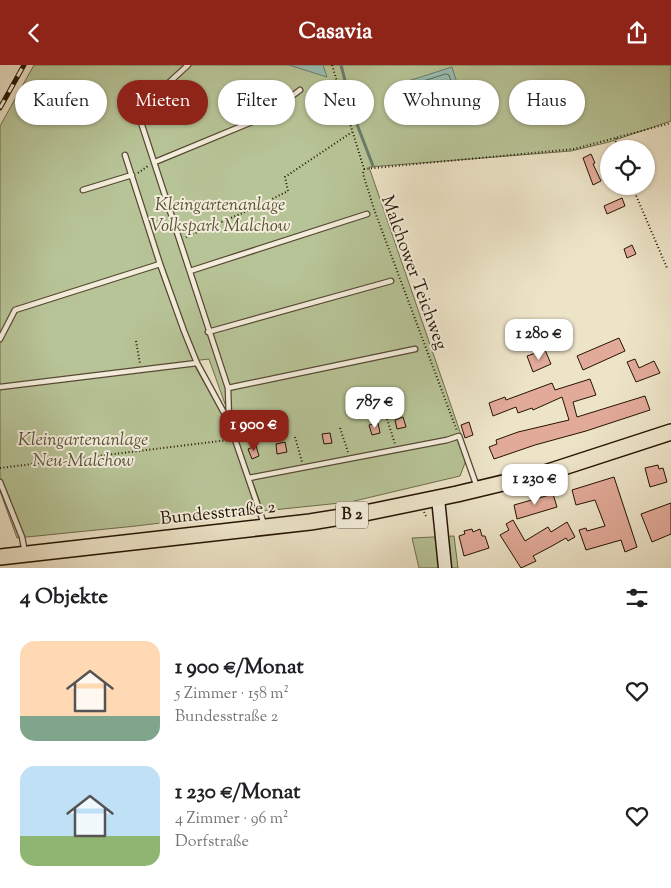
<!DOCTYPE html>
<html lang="de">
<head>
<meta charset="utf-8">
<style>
	:root { --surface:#fff; --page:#f2f2f2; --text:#202124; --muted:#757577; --accent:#8f2418 }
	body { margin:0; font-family:"Sorts Mill Goudy",serif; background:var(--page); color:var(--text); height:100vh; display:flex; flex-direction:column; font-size:19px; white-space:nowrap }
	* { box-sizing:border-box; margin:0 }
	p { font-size:16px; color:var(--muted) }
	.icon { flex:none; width:28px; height:28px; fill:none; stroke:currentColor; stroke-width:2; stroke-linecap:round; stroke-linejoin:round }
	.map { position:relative; height:503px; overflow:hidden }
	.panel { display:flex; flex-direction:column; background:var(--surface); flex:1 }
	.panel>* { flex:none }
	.guide { position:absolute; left:15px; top:15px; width:641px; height:45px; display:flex; gap:10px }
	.tools { position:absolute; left:600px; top:75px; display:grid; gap:10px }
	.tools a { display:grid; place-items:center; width:55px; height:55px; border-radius:50%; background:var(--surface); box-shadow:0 1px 4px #0004; font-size:25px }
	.price { position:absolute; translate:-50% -42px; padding:0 11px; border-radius:10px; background:#fff; color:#222; font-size:16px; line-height:32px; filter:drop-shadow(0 1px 2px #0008) }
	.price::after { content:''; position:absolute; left:50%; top:30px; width:15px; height:11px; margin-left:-8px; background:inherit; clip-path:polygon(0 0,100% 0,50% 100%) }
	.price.on { background:var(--accent); color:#fff }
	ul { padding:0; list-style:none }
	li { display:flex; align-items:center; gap:15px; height:125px; padding:0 20px }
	li span { display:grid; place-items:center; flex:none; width:140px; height:100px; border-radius:15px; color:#555 }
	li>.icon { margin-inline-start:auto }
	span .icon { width:60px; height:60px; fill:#fffc; stroke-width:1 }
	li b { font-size:21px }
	h2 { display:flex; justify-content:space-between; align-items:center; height:60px; padding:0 20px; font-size:21px }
	.tag { padding:0 18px; border-radius:22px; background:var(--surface); box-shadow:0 1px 4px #0004; font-size:18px; line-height:45px }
	.tag.on { background:var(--accent); color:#fff }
	header { display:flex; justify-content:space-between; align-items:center; height:65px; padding:0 20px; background:var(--accent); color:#fff; font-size:22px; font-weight:800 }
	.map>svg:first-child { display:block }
	.green { fill:#b7c497; stroke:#6e6c4d }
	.water { fill:#99bfb3; stroke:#6b7b6d }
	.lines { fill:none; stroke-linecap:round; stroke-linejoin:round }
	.shore { stroke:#5f6a5b; stroke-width:1 }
	.stream { stroke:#6b7b6d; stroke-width:3 }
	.building { fill:#e2aa99; stroke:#251403 }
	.service-casing { stroke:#574834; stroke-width:7 }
	.secondary-casing { stroke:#251403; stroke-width:15 }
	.primary-casing { stroke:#251403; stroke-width:18 }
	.path { stroke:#251403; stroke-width:2; stroke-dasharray:1 2.5; stroke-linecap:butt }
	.service { stroke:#f3eddb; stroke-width:4.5 }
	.secondary { stroke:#f3eddb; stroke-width:12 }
	.primary { stroke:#ede4c8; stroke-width:15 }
	.rail-casing { stroke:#251403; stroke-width:5 }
	.rail { stroke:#f3eddb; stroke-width:3; stroke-dasharray:9; stroke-linecap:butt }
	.labels { text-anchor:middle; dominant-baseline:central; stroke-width:4; stroke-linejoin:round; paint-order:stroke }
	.shield { fill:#f3eddb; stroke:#635544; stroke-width:1 }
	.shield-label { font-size:16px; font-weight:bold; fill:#251403 }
	.park-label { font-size:18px; font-style:italic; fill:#585237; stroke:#f3eddb }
	.street-label { font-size:18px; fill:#251403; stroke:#f3eddb }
</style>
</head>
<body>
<header><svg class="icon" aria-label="back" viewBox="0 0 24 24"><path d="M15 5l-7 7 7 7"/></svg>Casavia<svg class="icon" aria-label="share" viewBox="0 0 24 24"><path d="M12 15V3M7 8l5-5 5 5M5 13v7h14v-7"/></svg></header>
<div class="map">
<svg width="671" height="503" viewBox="0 0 671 503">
	<rect width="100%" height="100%" fill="#ede4c8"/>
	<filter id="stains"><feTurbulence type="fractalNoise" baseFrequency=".004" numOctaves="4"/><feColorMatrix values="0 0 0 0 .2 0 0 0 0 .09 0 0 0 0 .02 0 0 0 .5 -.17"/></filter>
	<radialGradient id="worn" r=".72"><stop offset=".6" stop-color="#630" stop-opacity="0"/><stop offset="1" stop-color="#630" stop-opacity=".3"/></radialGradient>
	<path class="green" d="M34,0H671V56L609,77L571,86L369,102L468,390L460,411L350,437L263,446L209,294L192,296L226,356L259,446L136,461L17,473L0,426V61Z
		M454,471L458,503H419L412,473Z"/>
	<path class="water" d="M289,0H323L327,12Z
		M452,2L457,18L454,36L443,41L430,30L418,34L396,35L394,23L405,17Z"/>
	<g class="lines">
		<path class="shore" d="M446,9L449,10L452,19L449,31L445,34L431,25C420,27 410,32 399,29L400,26L408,21Z"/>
		<path class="stream" d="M341,0L355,54L373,101"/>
	</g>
	<path class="building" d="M591,89L595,98L593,99L601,116L593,120L583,93Z
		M622,133L625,141L607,149L604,141Z
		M632,180L636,189L627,193L624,184Z
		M619,273L625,286L583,305L577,291Z
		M545,285L551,299L533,307L527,291Z
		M635,294L639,303L654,296L660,308L636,317L627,297Z
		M590,314L596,330L573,337L577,352L645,331L650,345L586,366L535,380L494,394L489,382L497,379L496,375L518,367L569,355L562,332L533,345L532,343L518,348L516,342L493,351L489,338L505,332L506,335L552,318L555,325Z
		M403,352L406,362L397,364L395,355Z
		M249,355L251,365L243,367L241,357Z
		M469,357L473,370L465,373L461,360Z
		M378,358L380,368L372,370L369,360Z
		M330,368L332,378L324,379L322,369Z
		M285,377L287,387L277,389L276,379Z
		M256,381L259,391L252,394L248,384Z
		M658,400L659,404L663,403L667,417L650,422L645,403Z
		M614,412L637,482L625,487L621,475L586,485L579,465L586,463L587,466L605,461L595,435L576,440L572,425Z
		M553,429L557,442L517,454L514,440Z
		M671,438V469L652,477L641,449Z
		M513,455L525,476L548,462L551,467L567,457L575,472L568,476L566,473L552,481L533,491L536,496L521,503L500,470L509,465L506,459Z
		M472,464L473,467L480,464L482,471H485L489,483L464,491L459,471L465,469L464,466Z"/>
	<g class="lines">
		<defs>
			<path id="service" d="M134,36L228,323L229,354
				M136,42L161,25L188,0
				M125,90L160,199L184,266L197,298L229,357L264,459
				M155,97L264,52L300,25
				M83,125L132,110
				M190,206L367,149
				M208,267L391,216
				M0,274L15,245L160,199
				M0,322L197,298
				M228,323L415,284
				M249,413L447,375L459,371L477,422
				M0,417L22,472L25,488"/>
			<path id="secondary" d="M438,433L445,503"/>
			<path id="primary" d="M0,492L310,457L365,448L457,429L545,408L671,367"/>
		</defs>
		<use href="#service" class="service-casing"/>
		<use href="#secondary" class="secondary-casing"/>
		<use href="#primary" class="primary-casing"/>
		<path class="path" d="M332,0L364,104L363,109L375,147L457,366
			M615,84L616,73
			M364,104L574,84L671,58
			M138,108L148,101
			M632,121L667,203
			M186,172L252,144L288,126L285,112L352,67
			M136,276L140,299
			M387,354L395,379
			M340,363L348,387
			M295,372L302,397
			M0,403L228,375
			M424,447L427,453"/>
		<use href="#service" class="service"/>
		<use href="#secondary" class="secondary"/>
		<use href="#primary" class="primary"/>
		<defs>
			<path id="rail" d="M0,43L24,0"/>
		</defs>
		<use href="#rail" class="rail-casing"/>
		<use href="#rail" class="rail"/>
	</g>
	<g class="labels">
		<rect class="shield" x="336" y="436.5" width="32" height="27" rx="4"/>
		<g class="shield-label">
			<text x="352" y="450">B 2</text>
		</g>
		<g class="park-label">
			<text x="220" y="141">Kleingartenanlage<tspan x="220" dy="21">Volkspark Malchow</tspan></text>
			<text x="83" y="376">Kleingartenanlage<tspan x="83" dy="21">Neu-Malchow</tspan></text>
		</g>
		<g class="street-label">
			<text transform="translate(413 208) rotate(70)">Malchower Teichweg</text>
			<text transform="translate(218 449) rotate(-6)">Bundesstraße 2</text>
		</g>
	</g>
	<rect width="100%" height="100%" filter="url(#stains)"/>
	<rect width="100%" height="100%" fill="url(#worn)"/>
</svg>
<div class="tools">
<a><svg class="icon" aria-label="locate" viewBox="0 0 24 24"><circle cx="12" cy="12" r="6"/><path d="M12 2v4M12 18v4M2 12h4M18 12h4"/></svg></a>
</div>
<b class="price" style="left:539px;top:296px">1 280 €</b>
<b class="price" style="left:375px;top:364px">787 €</b>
<b class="price on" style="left:254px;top:387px">1 900 €</b>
<b class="price" style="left:535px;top:441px">1 230 €</b>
<div class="guide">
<a class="tag">Kaufen</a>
<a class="tag on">Mieten</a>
<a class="tag">Filter</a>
<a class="tag">Neu</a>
<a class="tag">Wohnung</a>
<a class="tag">Haus</a>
</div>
</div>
<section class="panel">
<h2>4 Objekte<svg class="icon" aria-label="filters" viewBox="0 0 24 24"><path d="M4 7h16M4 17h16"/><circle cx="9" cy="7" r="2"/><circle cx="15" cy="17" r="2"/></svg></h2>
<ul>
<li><span style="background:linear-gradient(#ffd9b3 75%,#7fa58c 0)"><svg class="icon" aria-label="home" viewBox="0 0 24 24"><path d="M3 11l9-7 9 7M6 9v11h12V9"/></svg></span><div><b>1 900 €/Monat</b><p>5 Zimmer · 158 m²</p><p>Bundesstraße 2</p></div><svg class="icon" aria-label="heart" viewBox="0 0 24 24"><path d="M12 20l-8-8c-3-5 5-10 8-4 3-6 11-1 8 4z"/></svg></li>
<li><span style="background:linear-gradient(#bfe0f5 70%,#8fb573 0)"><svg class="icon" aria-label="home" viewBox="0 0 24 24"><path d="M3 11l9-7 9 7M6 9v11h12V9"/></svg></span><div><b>1 230 €/Monat</b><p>4 Zimmer · 96 m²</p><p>Dorfstraße</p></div><svg class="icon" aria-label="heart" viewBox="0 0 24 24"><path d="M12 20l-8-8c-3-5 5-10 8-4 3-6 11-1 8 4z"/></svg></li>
</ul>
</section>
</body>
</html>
